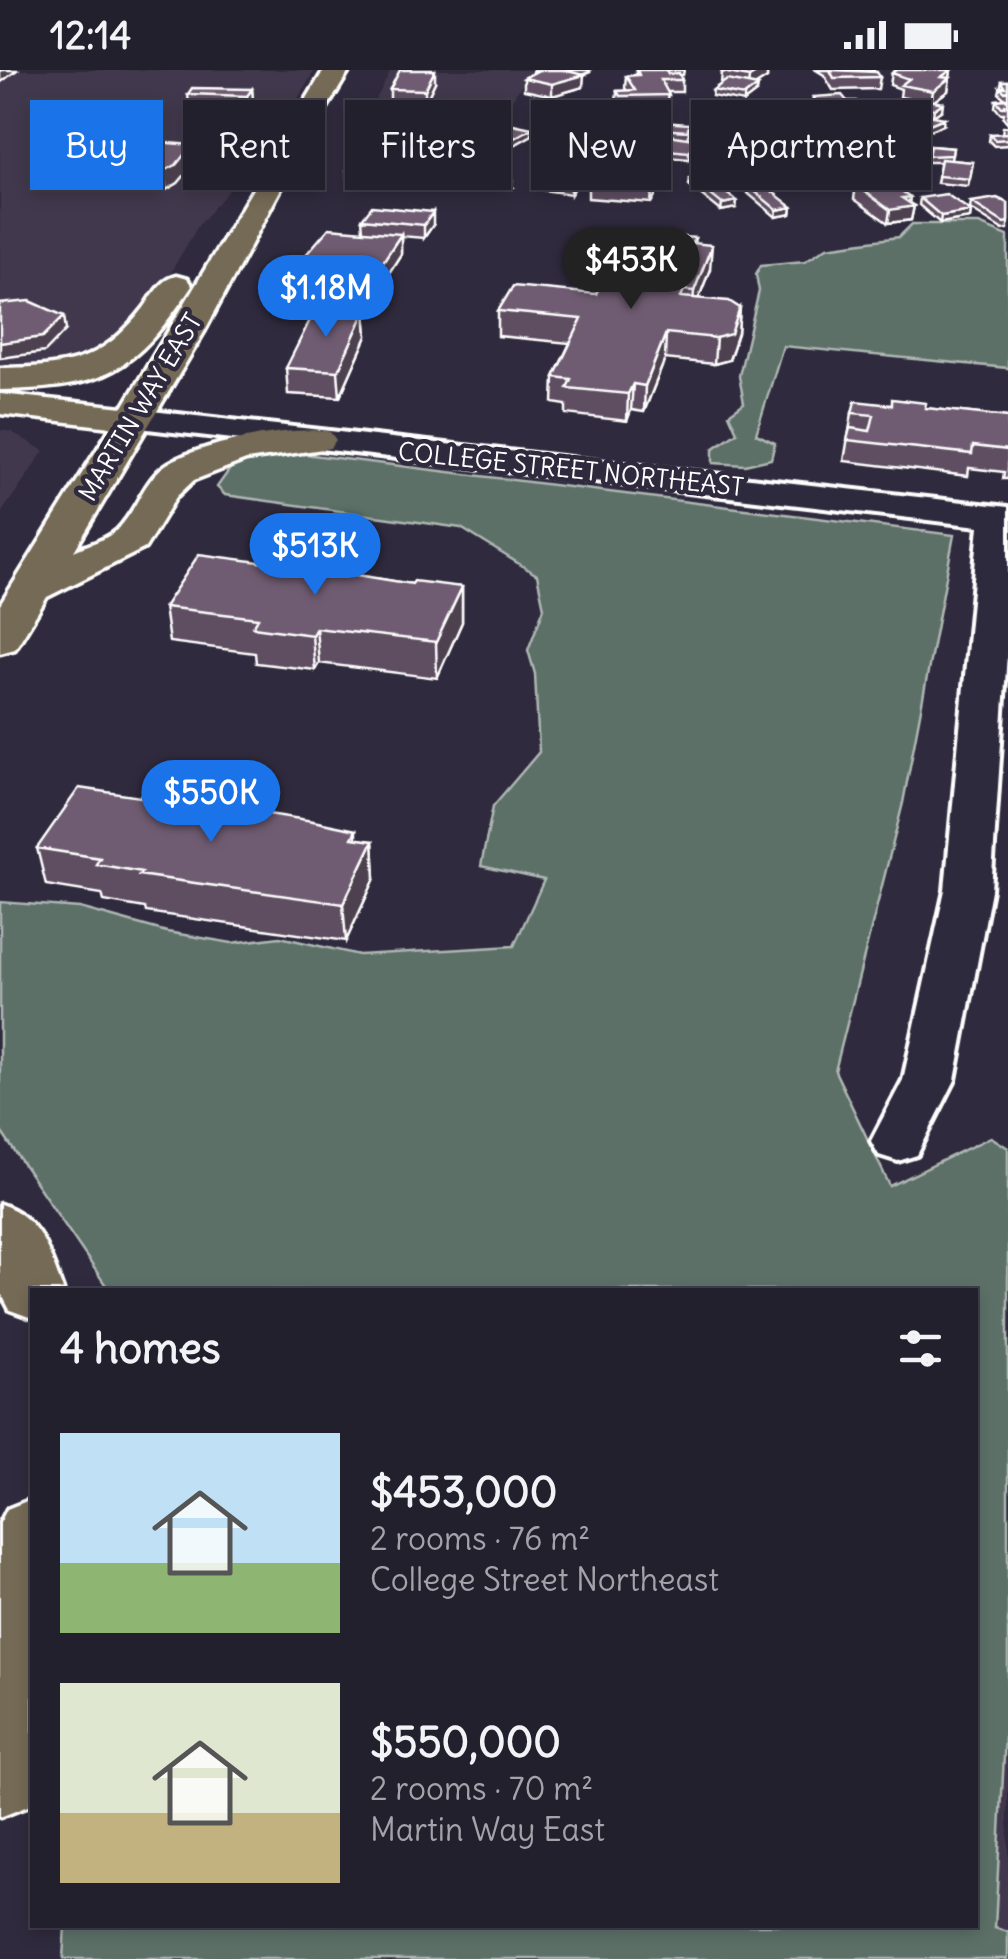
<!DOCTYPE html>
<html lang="en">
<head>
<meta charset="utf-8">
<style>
	:root { --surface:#23202e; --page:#2b2836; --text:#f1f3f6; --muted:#a3a3aa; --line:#403e4a; --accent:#1a73e8 }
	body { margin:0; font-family:Delius,sans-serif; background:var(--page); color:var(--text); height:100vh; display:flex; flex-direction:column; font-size:38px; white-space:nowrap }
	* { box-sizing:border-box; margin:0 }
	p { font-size:32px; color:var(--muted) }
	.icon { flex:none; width:55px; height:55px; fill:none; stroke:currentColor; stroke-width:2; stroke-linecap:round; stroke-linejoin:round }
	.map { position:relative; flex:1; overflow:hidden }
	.details { position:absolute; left:30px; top:1218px; width:948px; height:640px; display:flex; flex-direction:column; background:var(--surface); border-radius:0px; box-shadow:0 5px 15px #0003,0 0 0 2px var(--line) }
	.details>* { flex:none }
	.banner { position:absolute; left:30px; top:30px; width:950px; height:90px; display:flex; gap:20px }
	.price { position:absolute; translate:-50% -85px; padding:0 22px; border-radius:35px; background:var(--accent); color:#fff; font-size:32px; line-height:65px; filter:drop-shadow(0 2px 5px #0008) }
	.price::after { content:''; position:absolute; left:50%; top:60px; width:30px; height:22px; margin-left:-15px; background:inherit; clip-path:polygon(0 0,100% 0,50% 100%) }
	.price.current { background:#222; color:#fff }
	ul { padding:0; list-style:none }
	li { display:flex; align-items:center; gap:30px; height:250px; padding:0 30px }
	li span { display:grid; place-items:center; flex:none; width:280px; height:200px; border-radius:0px; color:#555 }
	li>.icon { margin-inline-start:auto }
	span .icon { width:120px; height:120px; fill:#fffc; stroke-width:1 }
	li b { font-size:42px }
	h2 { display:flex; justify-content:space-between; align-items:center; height:120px; padding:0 30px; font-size:42px }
	.chip { padding:0 35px; border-radius:0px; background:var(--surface); box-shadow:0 5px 15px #0003,0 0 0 2px var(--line); font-size:35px; line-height:90px }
	.chip.current { background:var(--accent); color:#fff }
	.status { display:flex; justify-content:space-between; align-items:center; height:70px; padding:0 50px; background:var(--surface); direction:ltr }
	.status svg { height:28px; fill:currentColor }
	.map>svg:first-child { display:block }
	.built { fill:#42394d }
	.green { fill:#5c6f67; stroke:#aeb7b3; stroke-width:2.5 }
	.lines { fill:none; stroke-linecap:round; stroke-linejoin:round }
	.minor-casing { stroke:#fff; stroke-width:8 }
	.major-casing { stroke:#fff; stroke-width:7 }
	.highway-casing { stroke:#fff; stroke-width:7 }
	.minor { fill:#2f2a3d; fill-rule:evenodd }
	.major { fill:#746b55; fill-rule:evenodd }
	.highway { fill:#746b55; fill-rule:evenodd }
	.wall { fill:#5f4e62; stroke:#fff; stroke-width:2.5 }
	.shaded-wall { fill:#4e4050; stroke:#fff; stroke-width:2.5 }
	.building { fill:#6f5b72; stroke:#fff; stroke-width:2.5 }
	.labels { text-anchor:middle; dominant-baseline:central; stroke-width:9; stroke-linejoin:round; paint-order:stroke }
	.far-street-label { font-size:25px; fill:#fff; stroke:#2f2a3d }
</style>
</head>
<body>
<div class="status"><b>12:14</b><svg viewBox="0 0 49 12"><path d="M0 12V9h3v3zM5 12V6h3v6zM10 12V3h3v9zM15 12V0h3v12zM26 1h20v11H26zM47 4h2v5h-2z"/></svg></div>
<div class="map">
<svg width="1008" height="1889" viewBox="0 0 1008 1889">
	<rect width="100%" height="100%" fill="#2f2a3d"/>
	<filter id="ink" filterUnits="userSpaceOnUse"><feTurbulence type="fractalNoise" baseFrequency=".01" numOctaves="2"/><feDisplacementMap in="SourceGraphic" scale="20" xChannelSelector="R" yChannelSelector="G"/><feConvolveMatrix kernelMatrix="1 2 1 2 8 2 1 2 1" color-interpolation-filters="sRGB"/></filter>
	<g filter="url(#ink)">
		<path class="built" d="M0,0H315L273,69L198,156L129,273L55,301H0Z
			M391,0H532L494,55L368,45Z
			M0,360L12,362L44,381L0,445Z
			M1008,1609V1863L995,1858Z"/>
		<path class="green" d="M912,154H979L1008,166V298L783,276L756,364L775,373L771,389L745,395L713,393V379L737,362L729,344L744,333L739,306L759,221L756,204L761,195L805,191L827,177L899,167Z
			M288,382L954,465L903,733L835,1001L890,1116L991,1067L1008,1078V1609L995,1858L1008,1862V1889H63L65,1855H975V1220H109L0,1060V832L80,838L167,862L232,873L280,867L359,885L514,876L544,810L481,796L493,736L539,682L535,604L528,580L544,538L537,505L461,458L225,425L217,417L237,389Z"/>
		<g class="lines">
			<defs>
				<path id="minor" d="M134,339L1008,437V568L991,820L955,1010L917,1085L898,1091L879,1085L871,1071L903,1010L945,820L979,456L122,356L117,349L122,342Z"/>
				<path id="major" d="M324,0H350L306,72L204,262L74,481C87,475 106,470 117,460C136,442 142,414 163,397C190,375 297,354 330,362L336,370L330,378L246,390L194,410L176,427L145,478L47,527L15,579L0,583V535L111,357L0,344V324L123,337Z
					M176,206L187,209L192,216C133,303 106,318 0,320V298C67,297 101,293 144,238C154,225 159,210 176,206Z"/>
				<path id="highway" d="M0,1134C41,1147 49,1183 63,1220H32V1248L10,1240L0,1221Z
					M32,1429V1724L28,1736L0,1747V1453L7,1439Z"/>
			</defs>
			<use href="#minor" class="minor-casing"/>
			<use href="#major" class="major-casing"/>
			<use href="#highway" class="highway-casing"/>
			<use href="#minor" class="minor"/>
			<use href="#major" class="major"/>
			<use href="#highway" class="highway"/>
		</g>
		<path class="wall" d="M533,0H590V2L583,4V17L552,26L524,20V8L533,3Z
			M636,0H684L683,5H680L682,10V22H667L668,37L619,39L616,33L617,21H627L625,18L626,6L636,5Z
			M724,0H767V8L755,15L757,22L744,32L712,26L713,20L721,14L722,2Z
			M816,0H874L873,2L880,7L878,19L833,20L824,5Z
			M951,0L948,21L933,31L942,40L933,46L910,41V34L917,30L900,27L901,19L890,15L892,3Z
			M1002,11H1008V28H1004L999,23Z
			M435,12L425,33L390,31V19Z
			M252,19L254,41L249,48L190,46L188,24Z
			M813,27L847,31L863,40L861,53L804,56L799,49L800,37L805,36V33H812Z
			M1008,29V53L1003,47L1004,43H1000L995,37L996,30Z
			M876,35L943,55L921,64L908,61L911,53L874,46Z
			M492,53V60L470,75L452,71V65Z
			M622,53L616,73L588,71V59Z
			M458,54L459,60L439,70L423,66V59Z
			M690,54V60L687,68L699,76L689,89L654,86V79L666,71L668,66L658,65V59Z
			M1008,56V75L994,76L989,71L990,64H1002L1003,57Z
			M532,58V65L507,79L488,74V68Z
			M807,62L804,75L786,74L787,67Z
			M881,73L902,75L898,102L877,100Z
			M930,76L953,78L951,90L973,92L968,116L937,113L941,92H927Z
			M785,79L779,100L752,98V94H747L748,81Z
			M412,80L442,87L470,110L459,111V117H430L412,92Z
			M734,80L729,96L700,94V87Z
			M824,81L819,102L806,101L807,94Z
			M69,86L194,94L178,113L166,120L74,113Z
			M610,87L620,94L618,100L585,99V92Z
			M384,89V93L389,100L383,106H375L372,110L347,108V101Z
			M471,95L512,117L481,120L471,102Z
			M658,108L657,122L651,133L588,128V114Z
			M690,108L711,112L731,118L729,125L737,131L736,138L721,141L689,115Z
			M535,113L577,114L571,124L535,119Z
			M745,113L792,137L791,144L776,147L744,120Z
			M856,115L910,127L909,133L914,136L911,150L888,153L854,129Z
			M920,128L971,141L970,148L940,153L919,135Z
			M971,132L1008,133V159L1003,160L970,139Z
			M362,149L433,155L424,168L401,166V184L365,241L367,266L340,327L288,324L286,298L341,240L307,236L306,216L309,212V207L306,206L304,187L363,161Z
			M695,168L694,173L710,199L699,228L740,238L738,263L729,290L714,294L665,289L644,342L631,340L627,351L566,344V335L553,333L554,307L570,273L498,266V241L596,224L640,169Z
			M925,338L1008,347V409H1003L1004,402L969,398L968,406L844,391L852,343Z
			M356,505L412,514L462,517V552L437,608L319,593L315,600L256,593L255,583L169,572L164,537Z
			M356,760V769L373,771L375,808L346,871L146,842L145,838L104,831L102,824L46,815L37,778Z"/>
		<path class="shaded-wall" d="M0,0H17L0,13Z
			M435,0V12L425,33V20Z
			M563,0H590V2L581,5H584L583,17L552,26V14Z
			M761,0H767V8L748,20L749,7Z
			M951,0L948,21L931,33L933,21L941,7Z
			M758,16L757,22L744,32V26Z
			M252,19L254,41L249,48L247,26Z
			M943,33L942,40L933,46L934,39Z
			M622,40V53L616,73V61Z
			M944,48L943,55L921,64L922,57Z
			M492,53V60L470,75L469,68Z
			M458,54L459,60L439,70L438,63Z
			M532,58V65L507,79V72Z
			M700,70L699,76L689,89V82Z
			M192,75L194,94L178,113L166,120L164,101Z
			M388,93L389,100L383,106V100Z
			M470,97V110L459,111V104L455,98Z
			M578,108L577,114L571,124V117Z
			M658,108L657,122L651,133L652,120Z
			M512,110V117L481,120V113Z
			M910,127L908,137L914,136L911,150L888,153L890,140L902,128Z
			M737,131L736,138L721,141L722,134Z
			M792,137L791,144L776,147L777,140Z
			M971,141L970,148L940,153L941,146Z
			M433,142V155L424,168V155Z
			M401,164V184L364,242L363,222Z
			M712,175L710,199L692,246L694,221Z
			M740,238L738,263L729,290L714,294L716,268Z
			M365,241L367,266L340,327L338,301Z
			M64,246L66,260L45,282L0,288V273Z
			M666,263L665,289L644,342L645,316Z
			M633,314L631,340L627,351L628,324Z
			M355,485L357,520L345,503Z
			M462,517V552L437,608L436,572Z
			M316,558L319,593L315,600L312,565Z
			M373,771L375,808L346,871L343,834Z"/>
		<path class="building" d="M400,0H435L425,20L390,19Z
			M539,0H563L584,5L552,14L524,8Z
			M637,0H666L668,4L679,3L682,10H661L669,25L620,26L617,21L635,20L626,6L639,5Z
			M724,0H761L749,7L722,2Z
			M830,0L877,2L880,7L834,8Z
			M896,0H951L941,7L950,8L933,21L901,15L909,9L892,3Z
			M727,10L758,16L744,26L713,20Z
			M1002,11H1008V21L1005,22L1000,17H1005Z
			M192,18L252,19L247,26L188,24Z
			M842,25L847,31H856L863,40L805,43L800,37L807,36L805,33H818L813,27Z
			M920,28L943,33L934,39L910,34Z
			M1008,29V35H1005V37H1002L996,30Z
			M876,35L944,48L922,57L909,55L918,48L875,40Z
			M597,39L622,40L616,61L588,59Z
			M443,50L458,54L438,63L423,59Z
			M475,50L492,53L469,68L452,65Z
			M662,52L690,54L687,61L658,59Z
			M513,54L532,58L507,72L488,68Z
			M789,61L807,62L805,68L787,67Z
			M1008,63V69L995,70L990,64Z
			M761,64L786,66L781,87L753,85L754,81H748L750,72H758Z
			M669,65L700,70L689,82L654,79L658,70L666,71Z
			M99,67L192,75L176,95L164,101L71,94L79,87L69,86Z
			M706,72L735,74L730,90L700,87Z
			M881,73L902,75L899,95L878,93Z
			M812,74L825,75L820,95L807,94Z
			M930,76L953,78L952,85L928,86Z
			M434,77L442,87L461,85L470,97L455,98L459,104H429L412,80Z
			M589,77L611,78L609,86L620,87L618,93L585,92Z
			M359,87L384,89L381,92L388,93L383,100L375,99L371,103L347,101Z
			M941,89L973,92L970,109L938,106Z
			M501,93L512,110L481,113L471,95Z
			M540,103L564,104L578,108L571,117L535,113Z
			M595,103L658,108L652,120L588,114Z
			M705,106L711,112L721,110L731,118L722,120L737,131L722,134L690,108Z
			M759,111L792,137L777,140L745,113Z
			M879,112L893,115L910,127L902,128L914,136L890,140L856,115Z
			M946,124L971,141L941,146L920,128Z
			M997,128L1008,133V152L1004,153L971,132Z
			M372,136L433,142L424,155L362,149Z
			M329,158L401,164L363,222L306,216L315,205L309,204L316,195L310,194L315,188L304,187Z
			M642,163L695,168L692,173L712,175L694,221L684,220L681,227L729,231L740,238L731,264L716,268L666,263L645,316L633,314L628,324L567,318L571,309L554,307L582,249L498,241L513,216L596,224L623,168L640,169Z
			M30,231L64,246L43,267L0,273V234Z
			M316,238L365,241L338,301L286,298Z
			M892,329L926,333L925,338L1008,347V380L973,376L972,384L847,370L850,358L870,361L874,345L852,343L855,331L892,335Z
			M322,481L355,485L345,503L412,514L414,511L462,517L436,572L316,558L312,565L253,557L258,548L164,537L199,484L311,499Z
			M79,718L140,727L142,724L313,751L356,760L352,768L373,771L343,834L139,805L142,802L96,794L100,788L37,778Z"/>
	</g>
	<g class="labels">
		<g class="far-street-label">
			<text transform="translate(140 337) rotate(-59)">MARTIN WAY EAST</text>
			<text transform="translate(571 399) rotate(6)">COLLEGE STREET NORTHEAST</text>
		</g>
	</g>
</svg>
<b class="price current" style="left:631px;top:242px">$453K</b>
<b class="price" style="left:326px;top:270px">$1.18M</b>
<b class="price" style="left:315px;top:528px">$513K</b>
<b class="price" style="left:211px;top:775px">$550K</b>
<div class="banner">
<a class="chip current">Buy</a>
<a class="chip">Rent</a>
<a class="chip">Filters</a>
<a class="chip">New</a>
<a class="chip">Apartment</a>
</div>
<section class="details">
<h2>4 homes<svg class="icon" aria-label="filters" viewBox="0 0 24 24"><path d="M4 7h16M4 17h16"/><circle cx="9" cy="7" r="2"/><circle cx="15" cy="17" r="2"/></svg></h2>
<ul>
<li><span style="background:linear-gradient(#bfe0f5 65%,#8fb573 0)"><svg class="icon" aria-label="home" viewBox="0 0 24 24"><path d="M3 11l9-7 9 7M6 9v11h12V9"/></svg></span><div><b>$453,000</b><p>2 rooms · 76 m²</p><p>College Street Northeast</p></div></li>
<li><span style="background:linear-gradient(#dfe7d0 65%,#c2b280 0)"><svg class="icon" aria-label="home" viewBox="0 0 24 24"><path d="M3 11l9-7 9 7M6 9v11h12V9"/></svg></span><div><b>$550,000</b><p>2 rooms · 70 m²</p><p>Martin Way East</p></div></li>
</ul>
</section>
</div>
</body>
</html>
